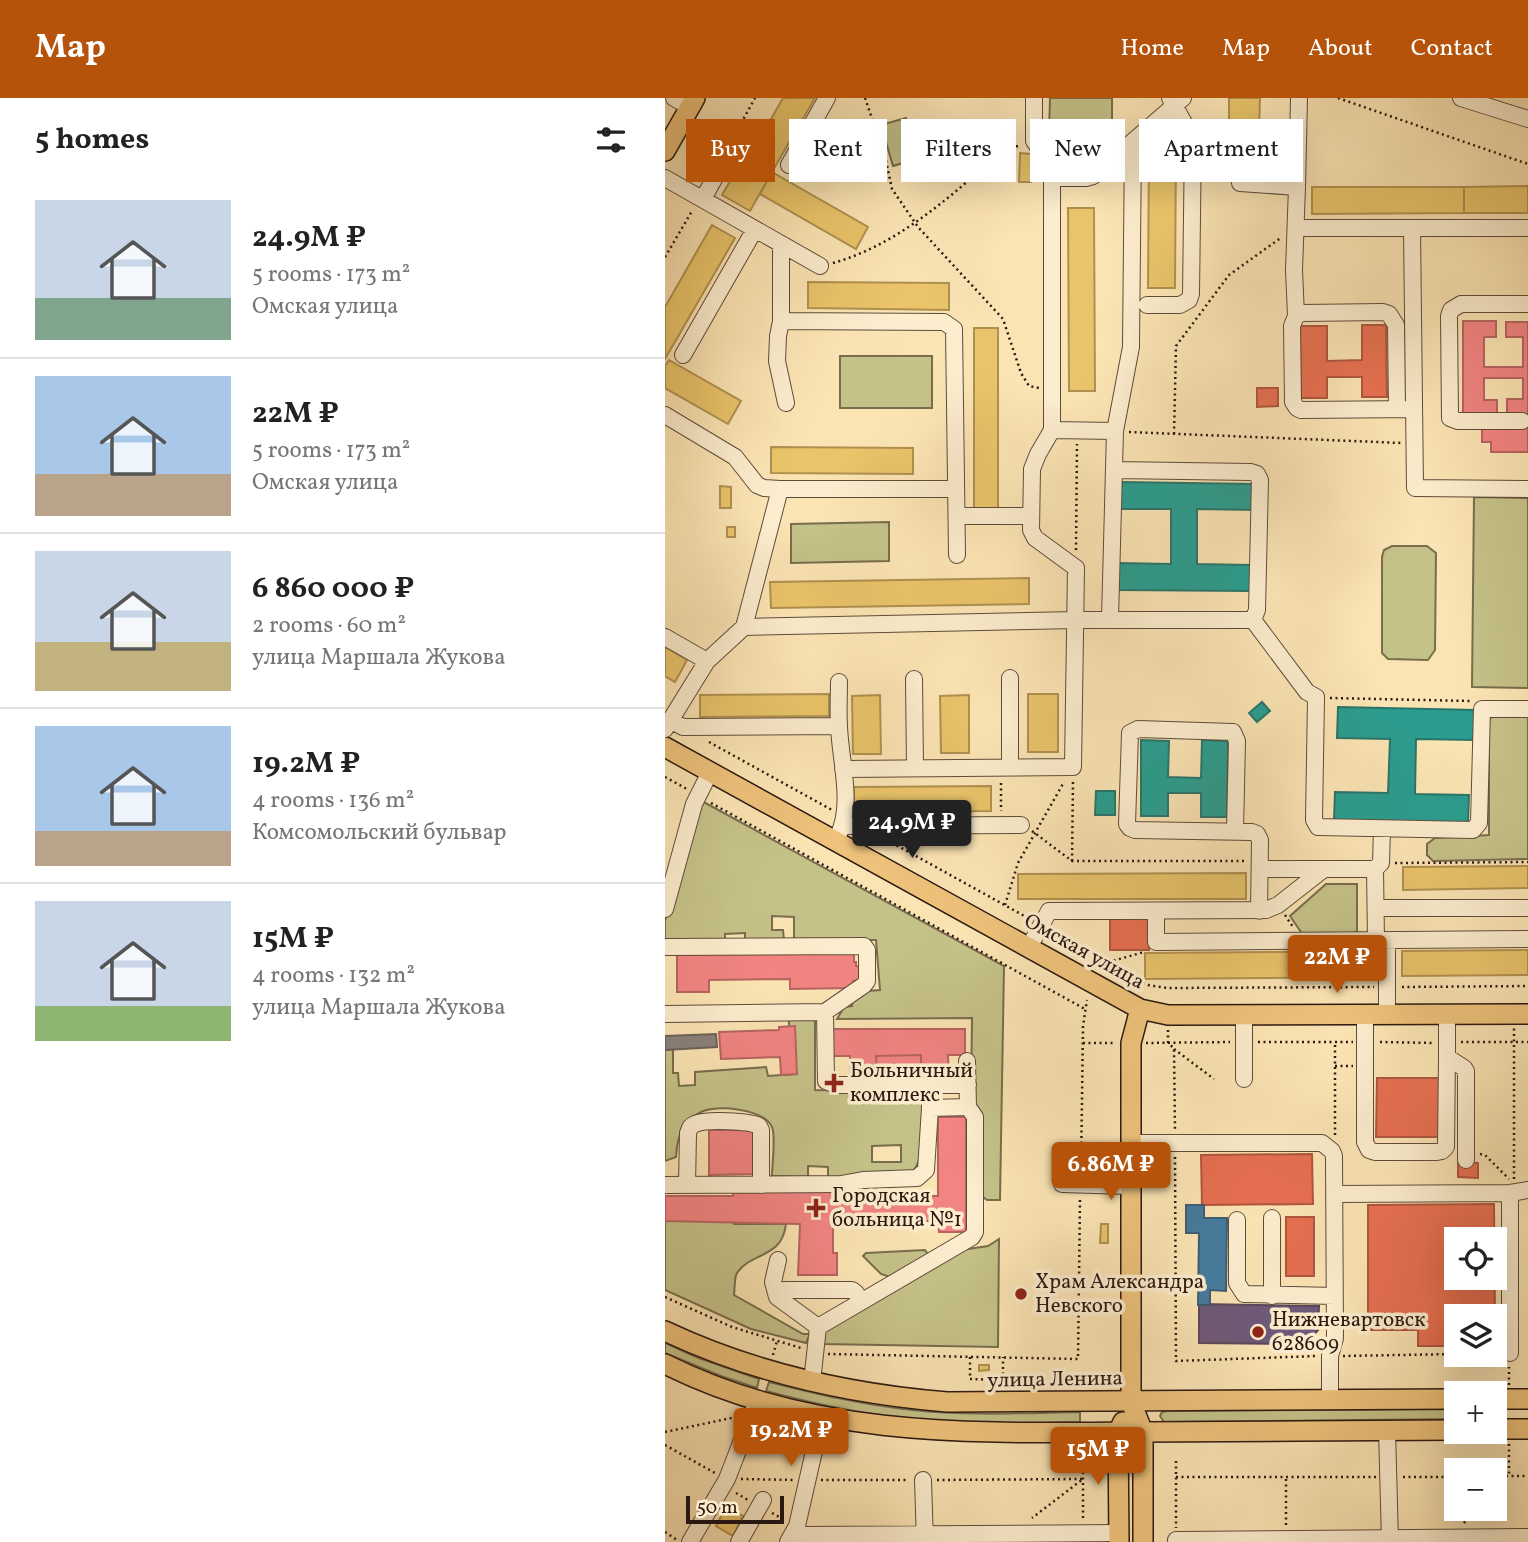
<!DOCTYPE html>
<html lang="en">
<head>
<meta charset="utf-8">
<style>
	:root { --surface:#fff; --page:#f6f6f6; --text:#222; --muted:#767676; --line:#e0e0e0; --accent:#b45309 }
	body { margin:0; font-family:Vollkorn,serif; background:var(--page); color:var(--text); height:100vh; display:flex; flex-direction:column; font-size:26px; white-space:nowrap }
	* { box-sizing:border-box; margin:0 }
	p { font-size:23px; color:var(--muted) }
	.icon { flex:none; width:38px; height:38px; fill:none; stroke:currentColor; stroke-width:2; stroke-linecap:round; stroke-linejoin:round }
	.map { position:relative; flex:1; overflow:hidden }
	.sheet { display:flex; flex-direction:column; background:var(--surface); width:665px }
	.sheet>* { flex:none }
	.guide { position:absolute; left:21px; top:21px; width:665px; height:63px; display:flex; gap:14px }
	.controls { position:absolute; left:779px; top:1129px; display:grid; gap:14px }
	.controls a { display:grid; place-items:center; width:63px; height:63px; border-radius:0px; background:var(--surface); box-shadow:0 7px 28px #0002; font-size:35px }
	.scale { position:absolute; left:21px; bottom:18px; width:98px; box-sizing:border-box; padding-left:7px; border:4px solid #2b1811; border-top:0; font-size:19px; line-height:24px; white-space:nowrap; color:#2b1811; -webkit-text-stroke:5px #fcedce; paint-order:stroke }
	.price { position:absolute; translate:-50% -60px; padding:0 16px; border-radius:7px; background:var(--accent); color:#fff; font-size:23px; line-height:46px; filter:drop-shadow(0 2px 4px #0008) }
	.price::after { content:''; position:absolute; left:50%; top:42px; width:21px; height:16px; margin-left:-10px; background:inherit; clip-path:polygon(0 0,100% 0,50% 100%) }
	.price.active { background:#222; color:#fff }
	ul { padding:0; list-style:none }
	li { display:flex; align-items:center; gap:21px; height:175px; padding:0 35px }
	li+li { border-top:2px solid var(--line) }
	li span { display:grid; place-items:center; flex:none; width:196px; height:140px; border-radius:0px; color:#555 }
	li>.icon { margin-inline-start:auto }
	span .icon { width:84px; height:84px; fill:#fffc; stroke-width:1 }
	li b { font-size:30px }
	h2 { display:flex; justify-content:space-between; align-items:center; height:84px; padding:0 35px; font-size:30px }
	.tag { padding:0 24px; border-radius:0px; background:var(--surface); box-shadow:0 7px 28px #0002; font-size:24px; line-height:63px }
	.tag.active { background:var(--accent); color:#fff }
	header { display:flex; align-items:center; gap:42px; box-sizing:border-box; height:98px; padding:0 35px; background:var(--accent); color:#fff }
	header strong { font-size:33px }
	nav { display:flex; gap:38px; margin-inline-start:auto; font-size:24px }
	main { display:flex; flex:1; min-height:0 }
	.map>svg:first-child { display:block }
	.green { fill:#c5c289; stroke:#786d4d; stroke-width:2; fill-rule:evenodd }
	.homes { fill:#e9c46a; stroke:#b0904f; stroke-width:2 }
	.shops { fill:#e76f51; stroke:#af553e; stroke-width:2; fill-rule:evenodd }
	.offices { fill:#6d597a; stroke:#59465a; stroke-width:2 }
	.schools { fill:#2a9d8f; stroke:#2a7569; stroke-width:2 }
	.health { fill:#f28482; stroke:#b66460; stroke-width:2 }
	.public { fill:#457b9d; stroke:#3d5d73; stroke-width:2 }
	.industry { fill:#8a817c; stroke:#6e625c; stroke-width:2 }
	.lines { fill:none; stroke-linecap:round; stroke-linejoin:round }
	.minor-casing { stroke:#5f4b3a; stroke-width:18 }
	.major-casing { stroke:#2b1811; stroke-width:22 }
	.path { stroke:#2b1811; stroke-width:2.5; stroke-dasharray:2 3.5; stroke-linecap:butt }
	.minor { stroke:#fcedce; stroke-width:16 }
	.major { stroke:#eec27a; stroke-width:19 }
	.poi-dot { fill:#8f2418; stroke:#fcedce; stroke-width:2.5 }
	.labels { text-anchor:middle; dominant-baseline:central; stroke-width:7; stroke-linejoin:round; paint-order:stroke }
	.street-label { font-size:21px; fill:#2b1811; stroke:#fcedce }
	.poi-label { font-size:21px; fill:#2b1811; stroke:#fcedce; text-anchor:start }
</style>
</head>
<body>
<header>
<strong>Map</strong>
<nav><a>Home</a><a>Map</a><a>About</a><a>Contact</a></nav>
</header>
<main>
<section class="sheet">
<h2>5 homes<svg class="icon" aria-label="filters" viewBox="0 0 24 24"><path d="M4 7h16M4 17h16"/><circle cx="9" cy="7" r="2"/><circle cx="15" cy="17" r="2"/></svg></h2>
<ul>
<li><span style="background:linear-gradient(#c9d6e8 70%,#7fa58c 0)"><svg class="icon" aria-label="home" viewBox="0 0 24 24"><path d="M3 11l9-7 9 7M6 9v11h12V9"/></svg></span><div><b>24.9M ₽</b><p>5 rooms · 173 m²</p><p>Омская улица</p></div></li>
<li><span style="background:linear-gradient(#a9c7e8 70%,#b9a48a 0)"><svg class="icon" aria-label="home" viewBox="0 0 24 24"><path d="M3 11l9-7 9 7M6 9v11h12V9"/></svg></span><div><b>22M ₽</b><p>5 rooms · 173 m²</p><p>Омская улица</p></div></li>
<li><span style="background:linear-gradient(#c9d6e8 65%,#c2b280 0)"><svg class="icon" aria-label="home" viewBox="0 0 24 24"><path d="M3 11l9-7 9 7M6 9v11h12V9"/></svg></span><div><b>6 860 000 ₽</b><p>2 rooms · 60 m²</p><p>улица Маршала Жукова</p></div></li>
<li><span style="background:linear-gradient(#a9c7e8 75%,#b9a48a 0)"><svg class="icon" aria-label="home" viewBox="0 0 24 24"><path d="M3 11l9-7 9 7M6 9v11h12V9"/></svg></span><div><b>19.2M ₽</b><p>4 rooms · 136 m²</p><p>Комсомольский бульвар</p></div></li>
<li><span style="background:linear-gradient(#c9d6e8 75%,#8fb573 0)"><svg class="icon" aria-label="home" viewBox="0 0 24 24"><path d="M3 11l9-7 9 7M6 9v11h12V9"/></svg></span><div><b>15M ₽</b><p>4 rooms · 132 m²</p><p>улица Маршала Жукова</p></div></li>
</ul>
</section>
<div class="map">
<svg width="863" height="1444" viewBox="0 0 863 1444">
	<rect width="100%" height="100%" fill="#fbe4b4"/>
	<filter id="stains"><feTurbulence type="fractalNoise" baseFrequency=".00286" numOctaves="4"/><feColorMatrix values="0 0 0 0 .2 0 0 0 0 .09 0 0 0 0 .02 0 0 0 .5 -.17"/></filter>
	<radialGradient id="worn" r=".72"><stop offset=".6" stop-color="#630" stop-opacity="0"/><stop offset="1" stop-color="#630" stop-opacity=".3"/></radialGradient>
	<path class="green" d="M385,0H447V36L384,35Z
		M241,20L252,61L228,68L216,27Z
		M175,258H267V310H175Z
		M809,399L863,400V590L807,589Z
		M224,424V463L126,465V426Z
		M727,448H762L771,455L770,552L763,562L723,561L717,555V459L719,452Z
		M831,617L863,618V761L768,763L762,757V746L770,740L824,737V621Z
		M35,702L339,868L335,1102H322L314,1096L306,1008L307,920L172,921L179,909L187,908L189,898L202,893L215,892L211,842H129V819L107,818V832H118L119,842H80V835L60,836V842L0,841V823Z
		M661,786H692V833L687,837H638L625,818Z
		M123,918H150V992L257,994C257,1016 263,1060 246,1075L163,1080V1069L143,1068V1079L107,1078C107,1067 111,1038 107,1029C99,1011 51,1006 36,1014C17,1024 12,1039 11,1059L0,1063V952L8,951V975H13L14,988L30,987V974L101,969L103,978L131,976ZM236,1047V1064H207V1048Z
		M0,1123H68L69,1126H121C117,1161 87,1153 72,1175C69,1180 70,1190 69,1197L138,1236H145L141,1245L86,1231L0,1192Z
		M334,1141L333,1249L157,1246L158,1234L290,1153L323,1148Z
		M260,1152L262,1155L261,1158L225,1179L216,1176L198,1158L201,1155Z
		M0,1245L31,1259L94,1281L92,1290L56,1278L0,1255Z
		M104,1284C152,1296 198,1307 247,1312C303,1318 359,1315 415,1314V1324C360,1325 304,1327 249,1322C199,1317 150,1306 101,1293Z
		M791,1311V1321L499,1324L495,1318L497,1314L502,1313Z"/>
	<path class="homes" d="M118,0H150L107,74L83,61Z
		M564,0H595L594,31H564Z
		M274,24H294V35H273Z
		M594,31L624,32V79H594Z
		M400,43L425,44L424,70L399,69Z
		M484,51H511L510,190H483Z
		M355,55L366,56V84H354Z
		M79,59L107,74L85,113L57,97Z
		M107,74L203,129L191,151L95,96Z
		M863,88V115H799V89Z
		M647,89H799V115L647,116Z
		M403,110H429L430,293H404Z
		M47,127L70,140L0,261V209Z
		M143,184L284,185V212L143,210Z
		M309,230H333V410H309Z
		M4,262L76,303L63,326L0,290V268Z
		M106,349L248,350V376L106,375Z
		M55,388L66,389V410H55Z
		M62,429H70V439H62Z
		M364,480V506L106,510L105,484Z
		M0,549L22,562L10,584L0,578Z
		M164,596V618L35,619V597Z
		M363,596H393V654H363Z
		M215,597L216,656H188L187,598Z
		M304,597V655H276L275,598Z
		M326,688V713L189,714V689Z
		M863,768V790L738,792V769Z
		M581,775V801H353V776Z
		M863,852V877L737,878V853Z
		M711,853V879L480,881V855Z
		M436,1126H443V1145H435Z
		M314,1267H324V1272L314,1273Z
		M61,1409L78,1418L68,1438L51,1428Z"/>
	<path class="shops" d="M697,227H721L722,299H697V279H662V300H636L635,228H662V263L697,262Z
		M592,290H613V308L592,309Z
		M445,819H484V852H445Z
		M712,980H774V1039H711Z
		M647,1056L648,1106L537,1107L536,1057Z
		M793,1064L813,1065V1080L793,1079Z
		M829,1106L830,1229V1218H791V1229H785V1248H753V1232H703V1107ZM791,1141H830V1180H791Z
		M621,1119H649V1178H621Z"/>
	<path class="offices" d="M534,1206L654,1208L653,1232L641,1246L534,1245Z"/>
	<path class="schools" d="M454,384L590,386V412L532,411V466L585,467V493L453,492V465L506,466V411H454Z
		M597,604L605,613L592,624L584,615Z
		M673,609L810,612V642L751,641L750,696L804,697L803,725L669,722L670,694L723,695L725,641L672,640Z
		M476,642L504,643L503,679L536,680L537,642L563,643L562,719H536V695H503V718H476Z
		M431,693H450V717H430Z"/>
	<path class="health" d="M798,223H831V239H819V269H858V239H841V224H863V328V316H842V301H858V280H819V302H832V316H798Z
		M826,328H863V354H826V344H817V331H826Z
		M189,852V864H191V868L195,869V882L188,883V890L125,891V881L44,882V894H12V853Z
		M130,928L132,976L116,977L115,959L56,961L54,934L114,932V929Z
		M167,931H300V957H283L284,978H256V957L211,958L212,978H185V958H167Z
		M256,957V978H212L211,958Z
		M273,1019H301V1134H274L273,1123H237L236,1126H168V1155H172V1177H133L135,1126L0,1123V1098H68V1094L236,1093L237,1098H273Z
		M44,1032H88V1076L44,1077Z"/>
	<path class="public" d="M521,1107H539V1120H562L561,1193L545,1192V1207H533L534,1135H521Z"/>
	<path class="industry" d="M51,936L52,949L0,952V938Z"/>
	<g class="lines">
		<defs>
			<path id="minor" d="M9,0L25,9
				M505,0L528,41H564L570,43L572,49L575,85L632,89L629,172L631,218
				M796,0L863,21
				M124,67L162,0
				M0,80L155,168
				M387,80H421L428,78L518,0
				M632,89L634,0
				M38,101L65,52
				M632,130H863
				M747,131L750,390L863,391
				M116,146V223L113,238L112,263L121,305
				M482,207H515L524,202L526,196L528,41
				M116,223L279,224L289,231L292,457
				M18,257L90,131
				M732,311L731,227L724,216L718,214L637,215L631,218L627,228L628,304L632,310L636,312L749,311
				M0,317L70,359L92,387L99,390L115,391
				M857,323H793L785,320L784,218L786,212L796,206H863
				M387,332L450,333
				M449,372L586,374L592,376L595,382L592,512L588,522
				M292,418H366
				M445,521L450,333L466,249L468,44
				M588,522L642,594L651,599L649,722L653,729L808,732L814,725L817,611H863
				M79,529L410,522H588
				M0,539L42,563
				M249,581L250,669
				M5,622L18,629L174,628
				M0,631L42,563L79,529L115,391H291
				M345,669V580
				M178,671L408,669L411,470L370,440L366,432L367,371L373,356L387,332V55L383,49L372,47L369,43V0
				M178,728L356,727
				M570,733L572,643L568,634L473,631L465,635L462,726L465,730L470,732L587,734L592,736L595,742L594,813
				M173,738C189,706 175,662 174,628C173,613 174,598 174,584
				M595,771H710L711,843
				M710,771L716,765L717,731
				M711,810H863
				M0,811L29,706L45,674
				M491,813V844L863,841
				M0,849L199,848L202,852V883L199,887L160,914L161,983L171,987H303
				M364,849L384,813L601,812L613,807L659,771
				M0,916L160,914
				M579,917V981
				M700,917V1044L704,1052L710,1054H772L777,1053L781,1049L782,959
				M722,917V843
				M782,917V959L799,970L801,973V1062
				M265,987V1010L303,1009
				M466,1045H657L667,1053L669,1058L670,1240L665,1258V1303
				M397,1086L466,1088
				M0,1087L176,1086L198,1082L252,1080L261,1072L265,1010
				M22,1087L23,1035C25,1030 25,1028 30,1026C41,1021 85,1023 94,1028L96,1032V1087
				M845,1095V1255
				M670,1096L845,1095L863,1092
				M607,1120V1198
				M572,1122V1185L579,1196L670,1198
				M113,1162L108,1184L112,1199L153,1229L147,1284
				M112,1199L119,1192H187L191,1195L196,1204
				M153,1229L307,1139L310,1134V1019L303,1009L302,963
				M722,1332L725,1444
				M258,1382L260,1444
				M129,1434L135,1437L454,1435
				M511,1442L863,1439
				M25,1444L62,1381L93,1301
				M74,1444L98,1402
				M123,1444L132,1428L157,1318"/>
			<path id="major" d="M0,53L30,0
				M0,649L475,911L503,917L863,916
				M475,911L466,945V1304L478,1334V1444
				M0,1233C89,1275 184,1296 282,1304L791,1301
				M0,1266C151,1342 315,1335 478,1334C582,1333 687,1333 791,1332
				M830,1301H863
				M830,1331H863
				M454,1444L453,1334L458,1324"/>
		</defs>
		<use href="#minor" class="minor-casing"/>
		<use href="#major" class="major-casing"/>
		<path class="path" d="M200,0L220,58L227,91L253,129L338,221L356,275L364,288L374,290
			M673,0L863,66
			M68,40L90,0
			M0,159L27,113
			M168,165C236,146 290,94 342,49L356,48
			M464,334L737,345
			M509,336L511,248L564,177L617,139
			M411,452L412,346
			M665,600L805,603
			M44,644L167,712
			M0,679L22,691
			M336,685V713
			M46,705L420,911
			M367,733L407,763H581
			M222,742L363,820
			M407,763L408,683
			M730,765L863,764
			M340,807L353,765L399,684
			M620,817L628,829
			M387,833L473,882L483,887L502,890L709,889
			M438,874L444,864L479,854
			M737,889L863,888
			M503,932V944L509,951L510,1032
			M593,944H688
			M715,944L768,945
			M796,944H863
			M418,945H450
			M481,945L565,944
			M509,951L549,981
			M670,968H688
			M670,1037V944
			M815,1056L820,1057L844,1081
			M510,1059L511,1263L651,1258
			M416,1073L418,928L422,902
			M849,1081V930
			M0,1199L67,1229L136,1250
			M163,1256L413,1261L415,1101
			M108,1257L112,1243
			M678,1258L791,1256
			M305,1259V1281L338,1282V1259
			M338,1282L358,1286
			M844,1287V1269
			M0,1334L71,1319
			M844,1346V1378
			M0,1347L50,1375
			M418,1363V1421
			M511,1363V1430
			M830,1378H863
			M511,1379H711
			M738,1379H791
			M76,1381L129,1382
			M621,1381V1427
			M156,1382H244
			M272,1382L418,1381L367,1420
			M71,1395L83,1402
			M107,1415L120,1422
			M799,1425L809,1410
			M0,1434L12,1442"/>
		<use href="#minor" class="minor"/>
		<use href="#major" class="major"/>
	</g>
	<g class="poi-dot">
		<path d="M165.5 974.5h7v7h7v7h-7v7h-7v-7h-7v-7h7z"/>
		<path d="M147.5 1099.5h7v7h7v7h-7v7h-7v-7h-7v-7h7z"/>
		<circle cx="356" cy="1196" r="7"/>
		<circle cx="593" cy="1234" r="7"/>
	</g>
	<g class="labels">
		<g class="street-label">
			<text transform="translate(419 854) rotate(29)">Омская улица</text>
			<text transform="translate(390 1282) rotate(-1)">улица Ленина</text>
		</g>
		<g class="poi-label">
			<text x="185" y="973">Больничный<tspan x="185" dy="24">комплекс</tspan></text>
			<text x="167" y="1098">Городская<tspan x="167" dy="24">больница №1</tspan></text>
			<text x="370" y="1184">Храм Александра<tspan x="370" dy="24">Невского</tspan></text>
			<text x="607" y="1222">Нижневартовск<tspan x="607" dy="24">628609</tspan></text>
		</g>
	</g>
	<rect width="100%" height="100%" filter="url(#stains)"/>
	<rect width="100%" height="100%" fill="url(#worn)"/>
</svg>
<div class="controls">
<a><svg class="icon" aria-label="locate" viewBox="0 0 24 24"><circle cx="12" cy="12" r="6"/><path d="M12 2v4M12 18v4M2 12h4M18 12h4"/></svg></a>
<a><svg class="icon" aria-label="layers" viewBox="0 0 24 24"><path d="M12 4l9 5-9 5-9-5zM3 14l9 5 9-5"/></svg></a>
<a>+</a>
<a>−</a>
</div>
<div class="scale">50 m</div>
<b class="price active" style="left:247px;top:762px">24.9M ₽</b>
<b class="price" style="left:672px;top:897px">22M ₽</b>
<b class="price" style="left:446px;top:1104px">6.86M ₽</b>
<b class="price" style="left:126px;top:1370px">19.2M ₽</b>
<b class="price" style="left:433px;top:1389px">15M ₽</b>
<div class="guide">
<a class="tag active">Buy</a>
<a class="tag">Rent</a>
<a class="tag">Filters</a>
<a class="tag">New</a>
<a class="tag">Apartment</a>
</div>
</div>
</main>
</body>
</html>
